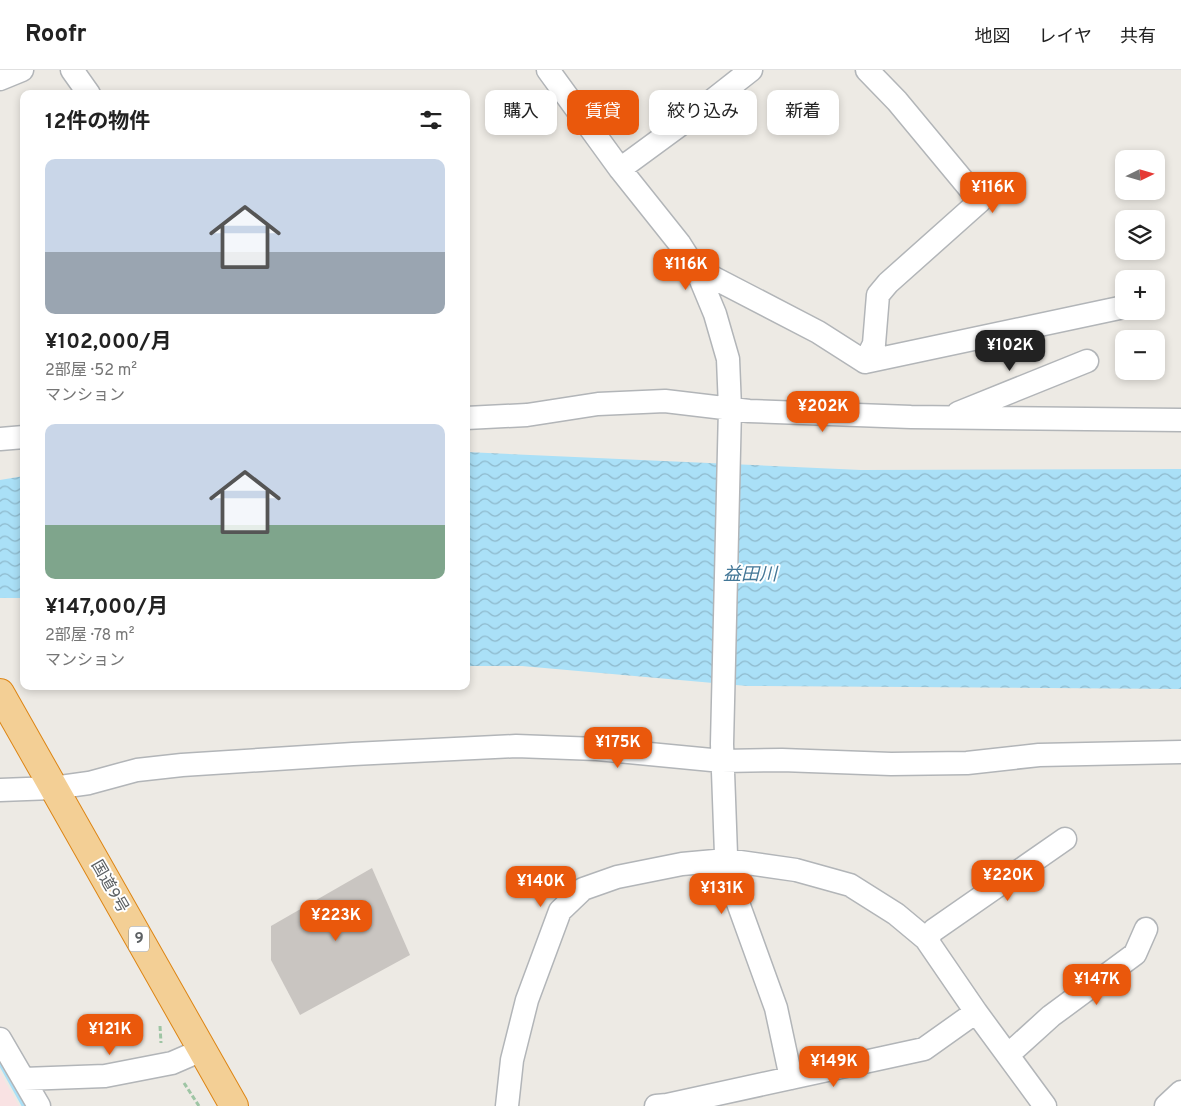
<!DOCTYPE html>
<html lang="ja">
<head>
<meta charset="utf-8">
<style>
	:root { --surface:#fff; --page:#f6f6f6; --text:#222; --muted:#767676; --line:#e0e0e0; --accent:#ea580c }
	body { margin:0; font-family:Overpass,"Noto Sans JP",sans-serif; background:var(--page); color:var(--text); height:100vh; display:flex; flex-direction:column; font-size:19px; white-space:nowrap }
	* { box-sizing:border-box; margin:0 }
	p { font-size:16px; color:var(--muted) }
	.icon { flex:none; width:28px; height:28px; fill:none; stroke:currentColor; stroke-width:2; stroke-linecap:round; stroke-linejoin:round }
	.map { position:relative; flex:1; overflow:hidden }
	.panel { position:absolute; left:20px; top:20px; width:450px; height:600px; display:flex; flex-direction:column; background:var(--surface); border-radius:10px; box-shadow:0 2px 8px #0003 }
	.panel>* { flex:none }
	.banner { position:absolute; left:485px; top:20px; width:475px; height:45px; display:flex; gap:10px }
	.needle { width:32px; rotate:85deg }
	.controls { position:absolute; left:1115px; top:80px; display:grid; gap:10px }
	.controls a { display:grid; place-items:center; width:50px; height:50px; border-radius:10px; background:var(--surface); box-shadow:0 2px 8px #0003; font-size:25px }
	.price { position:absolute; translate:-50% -42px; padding:0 11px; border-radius:10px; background:var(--accent); color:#fff; font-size:16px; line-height:32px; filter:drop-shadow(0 1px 2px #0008) }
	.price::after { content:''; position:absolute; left:50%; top:30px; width:15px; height:11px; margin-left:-8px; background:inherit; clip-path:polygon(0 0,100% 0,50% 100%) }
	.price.selected { background:#222; color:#fff }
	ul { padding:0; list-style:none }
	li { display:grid; align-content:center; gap:10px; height:265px; padding:0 25px }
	li span { display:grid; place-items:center; height:155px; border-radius:10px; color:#555 }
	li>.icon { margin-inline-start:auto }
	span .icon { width:90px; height:90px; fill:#fffc; stroke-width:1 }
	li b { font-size:21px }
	h2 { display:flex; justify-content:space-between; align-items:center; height:60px; padding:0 25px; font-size:21px }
	.chip { padding:0 18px; border-radius:10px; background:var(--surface); box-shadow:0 2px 8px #0003; font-size:18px; line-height:45px }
	.chip.selected { background:var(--accent); color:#fff }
	header { display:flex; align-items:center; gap:30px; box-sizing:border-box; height:70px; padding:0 25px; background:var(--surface); border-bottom:1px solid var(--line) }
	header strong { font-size:24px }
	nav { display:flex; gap:28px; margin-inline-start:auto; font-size:18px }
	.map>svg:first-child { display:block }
	.medical { fill:#f9e2e3 }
	.water { fill:url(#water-waves) }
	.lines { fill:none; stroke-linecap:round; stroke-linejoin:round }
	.stream { stroke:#aae0f7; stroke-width:6 }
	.building { fill:#c9c5c1 }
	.minor-casing { stroke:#b2b5b8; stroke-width:25 }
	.highway-casing { stroke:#dd8514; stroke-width:30 }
	.path { stroke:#9ec5a4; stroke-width:3; stroke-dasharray:5 2.5; stroke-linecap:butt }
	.minor { stroke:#fff; stroke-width:22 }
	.highway { stroke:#f3cf95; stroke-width:28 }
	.labels { text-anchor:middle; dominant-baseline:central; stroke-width:4; stroke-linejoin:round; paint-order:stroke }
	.shield { fill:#fff; stroke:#8d9092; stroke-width:1 }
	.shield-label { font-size:15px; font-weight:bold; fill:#5c6063 }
	.street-label { font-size:16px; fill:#5c6063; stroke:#fff }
	.water-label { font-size:18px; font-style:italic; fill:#437797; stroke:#fff }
</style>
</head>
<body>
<header>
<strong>Roofr</strong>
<nav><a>地図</a><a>レイヤ</a><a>共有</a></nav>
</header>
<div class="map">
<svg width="1181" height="1036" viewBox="0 0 1181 1036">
	<defs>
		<pattern id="water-waves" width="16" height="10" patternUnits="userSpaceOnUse" patternTransform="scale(1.25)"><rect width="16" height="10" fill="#aae0f7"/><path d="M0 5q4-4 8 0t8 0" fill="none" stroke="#8eb9cc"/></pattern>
	</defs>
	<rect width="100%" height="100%" fill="#edeae4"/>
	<path class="medical" d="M0,1002L19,1036H0Z"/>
	<path class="water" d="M466,382L861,400L1181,399V619L747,616L522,596H466Z
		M24,406V528H0V410Z"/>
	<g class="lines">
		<path class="stream" d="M0,991L25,1036"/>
	</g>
	<path class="building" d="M372,798L410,885L300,945L271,890V856Z"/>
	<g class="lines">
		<defs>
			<path id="minor" d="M72,0L89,24
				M548,0L620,99L679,173L698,203L715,244L728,289L730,338L722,674L727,812L738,833L776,938L791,1008
				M0,9L22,0
				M620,99L695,44L751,0
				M698,203L714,208L818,262L865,292L1124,237
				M865,292L874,274L878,225L888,213L980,131L897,31L867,0
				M958,343L1087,291
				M466,348L527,345L598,334L665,331L749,341L911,347L1181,350
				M0,369L24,367
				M0,720L53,718L89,713L137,700L182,695L353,684L516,676L597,679L722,691L782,690L891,694L967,693L1039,685L1181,682
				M926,869L934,860L1065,769
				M0,969L39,1036
				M1008,985L1051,946L1135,884L1146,859
				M24,1009L105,1006L172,993L202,980
				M507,1036L512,990L527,930L560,841L583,819L617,807L682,794L726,790L796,800L850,815L896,844L926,869L976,942L1045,1036
				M656,1036L667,1035L924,979L976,942
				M1166,1036L1181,1022"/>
			<path id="highway" d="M0,623L234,1036"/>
		</defs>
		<use href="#minor" class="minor-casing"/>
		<use href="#highway" class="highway-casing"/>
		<path class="path" d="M160,956L161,973
			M184,1013L199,1036"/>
		<use href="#minor" class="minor"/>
		<use href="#highway" class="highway"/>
	</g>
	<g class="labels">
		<rect class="shield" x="129" y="856.5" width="20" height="25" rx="4"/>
		<g class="shield-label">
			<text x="139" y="869">9</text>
		</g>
		<g class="street-label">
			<text transform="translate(109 817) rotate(60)">国道9号</text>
		</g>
		<g class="water-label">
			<text x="750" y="505">益田川</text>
		</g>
	</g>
</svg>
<div class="controls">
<a><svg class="needle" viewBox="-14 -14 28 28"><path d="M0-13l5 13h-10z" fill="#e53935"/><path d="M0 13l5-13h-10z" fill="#767676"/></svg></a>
<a><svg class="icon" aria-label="layers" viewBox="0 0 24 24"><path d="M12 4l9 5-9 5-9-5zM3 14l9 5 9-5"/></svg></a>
<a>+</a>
<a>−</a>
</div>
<b class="price" style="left:993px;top:144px">¥116K</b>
<b class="price" style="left:686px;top:221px">¥116K</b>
<b class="price selected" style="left:1010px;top:302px">¥102K</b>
<b class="price" style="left:823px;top:363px">¥202K</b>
<b class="price" style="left:618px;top:699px">¥175K</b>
<b class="price" style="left:1008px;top:832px">¥220K</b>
<b class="price" style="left:541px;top:838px">¥140K</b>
<b class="price" style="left:722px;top:845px">¥131K</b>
<b class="price" style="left:336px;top:872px">¥223K</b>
<b class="price" style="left:1097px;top:936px">¥147K</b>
<b class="price" style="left:110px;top:986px">¥121K</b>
<b class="price" style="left:834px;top:1018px">¥149K</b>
<div class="banner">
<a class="chip">購入</a>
<a class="chip selected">賃貸</a>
<a class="chip">絞り込み</a>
<a class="chip">新着</a>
</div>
<section class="panel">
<h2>12件の物件<svg class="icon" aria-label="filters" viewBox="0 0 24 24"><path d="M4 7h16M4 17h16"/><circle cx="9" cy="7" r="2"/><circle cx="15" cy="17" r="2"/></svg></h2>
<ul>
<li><span style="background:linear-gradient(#c9d6e8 60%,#9aa5b1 0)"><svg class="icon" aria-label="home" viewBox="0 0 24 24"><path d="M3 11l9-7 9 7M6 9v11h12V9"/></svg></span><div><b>¥102,000/月</b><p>2部屋 · 52 m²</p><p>マンション</p></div></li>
<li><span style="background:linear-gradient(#c9d6e8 65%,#7fa58c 0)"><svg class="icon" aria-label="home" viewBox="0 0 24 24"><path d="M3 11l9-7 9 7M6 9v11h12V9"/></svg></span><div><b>¥147,000/月</b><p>2部屋 · 78 m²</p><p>マンション</p></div></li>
</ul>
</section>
</div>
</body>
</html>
